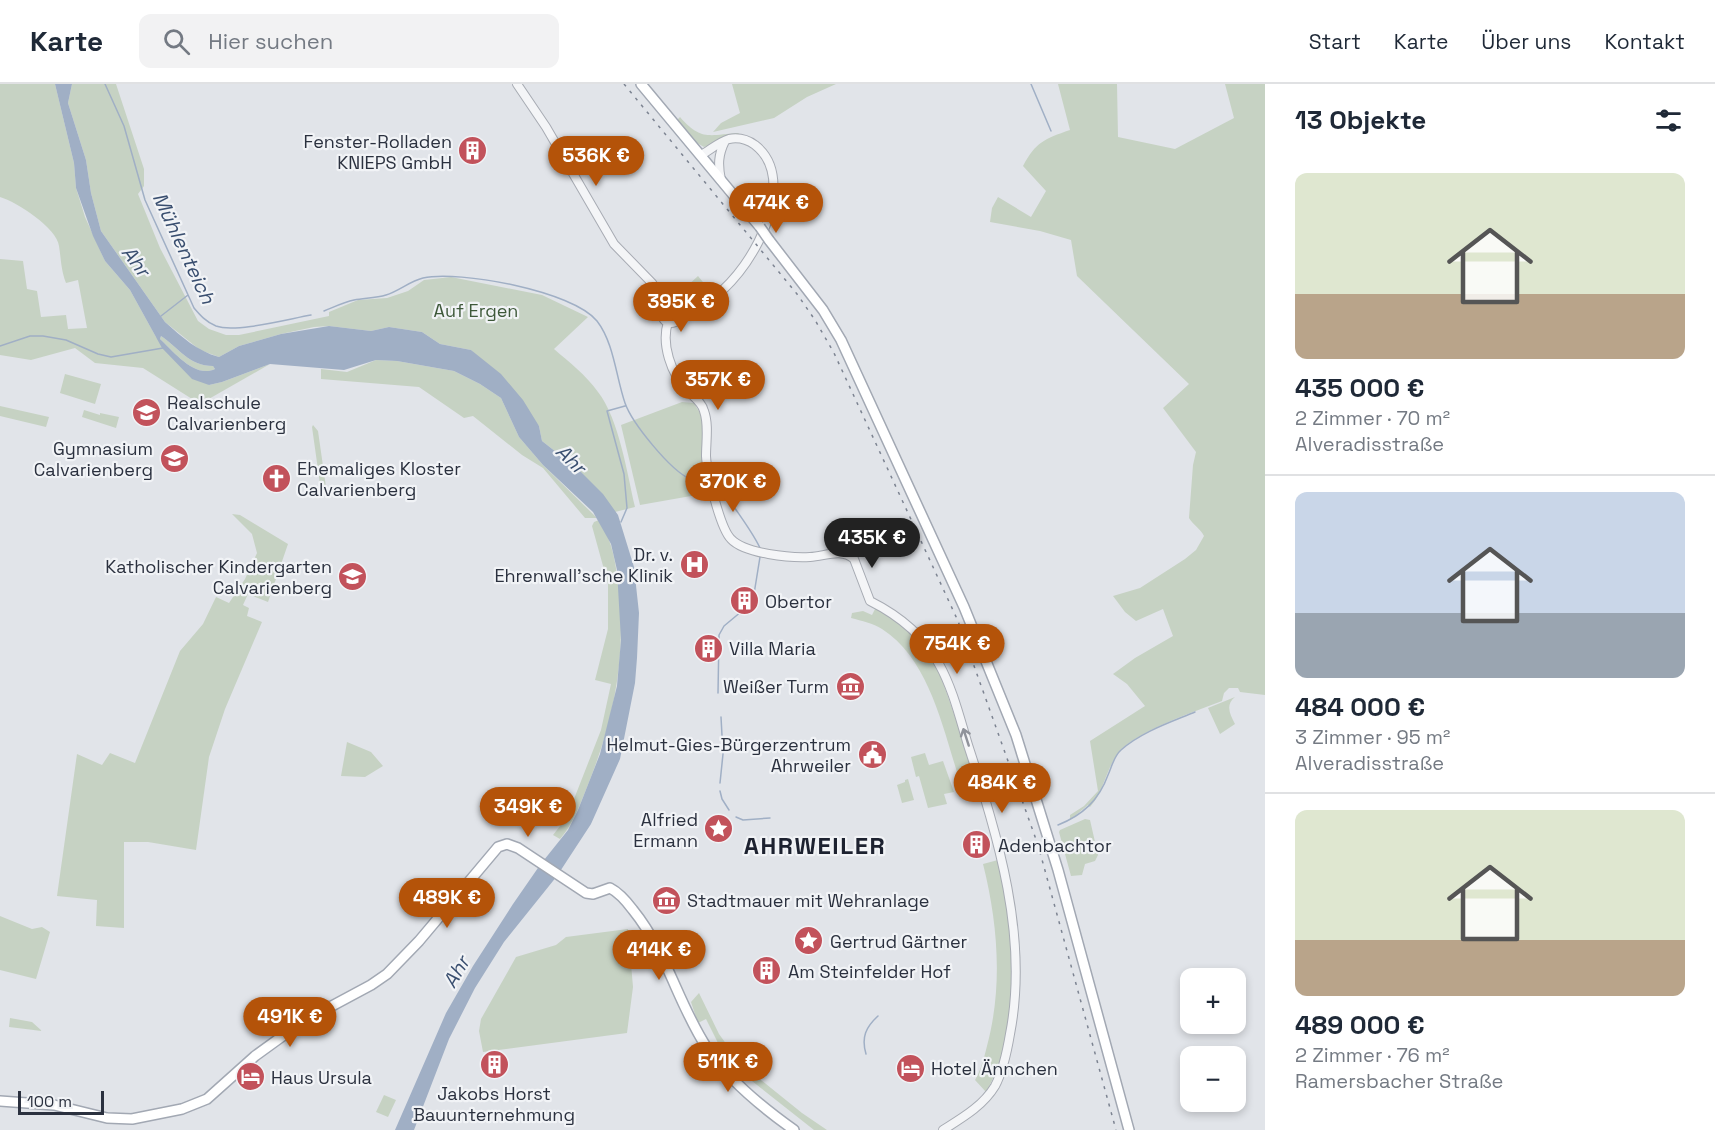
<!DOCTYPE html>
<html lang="de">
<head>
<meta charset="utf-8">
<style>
	:root { --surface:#fff; --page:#f2f2f3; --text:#1f2937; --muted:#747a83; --line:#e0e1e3; --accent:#b45309 }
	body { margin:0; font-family:"Space Grotesk",sans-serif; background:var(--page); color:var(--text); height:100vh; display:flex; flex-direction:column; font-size:22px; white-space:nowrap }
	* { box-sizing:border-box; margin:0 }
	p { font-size:20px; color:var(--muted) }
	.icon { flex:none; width:33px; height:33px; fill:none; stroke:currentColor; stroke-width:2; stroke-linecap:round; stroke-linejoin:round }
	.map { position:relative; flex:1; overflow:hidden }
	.drawer { display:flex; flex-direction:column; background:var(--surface); width:450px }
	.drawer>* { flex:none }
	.tools { position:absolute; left:1180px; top:884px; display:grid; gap:12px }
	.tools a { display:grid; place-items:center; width:66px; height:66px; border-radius:12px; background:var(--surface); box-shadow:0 3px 9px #0003; font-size:30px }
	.scale { position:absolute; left:18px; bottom:15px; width:86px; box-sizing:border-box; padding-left:6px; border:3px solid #2b313f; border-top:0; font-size:16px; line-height:21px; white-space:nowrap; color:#2b313f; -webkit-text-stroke:4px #f1f3f6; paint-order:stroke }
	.price { position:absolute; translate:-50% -51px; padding:0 14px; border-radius:21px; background:var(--accent); color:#fff; font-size:20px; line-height:39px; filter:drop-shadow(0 2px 3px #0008) }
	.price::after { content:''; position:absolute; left:50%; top:36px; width:18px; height:14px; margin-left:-9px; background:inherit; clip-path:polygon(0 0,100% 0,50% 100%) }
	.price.selected { background:#222; color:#fff }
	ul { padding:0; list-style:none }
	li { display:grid; align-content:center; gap:12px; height:318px; padding:0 30px }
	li+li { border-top:2px solid var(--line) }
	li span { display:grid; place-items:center; height:186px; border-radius:12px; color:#555 }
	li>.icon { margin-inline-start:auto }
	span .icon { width:108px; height:108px; fill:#fffc; stroke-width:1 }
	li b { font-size:26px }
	h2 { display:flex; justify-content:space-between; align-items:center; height:72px; padding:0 30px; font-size:26px }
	header { display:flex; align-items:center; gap:36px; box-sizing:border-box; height:84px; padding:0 30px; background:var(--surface); border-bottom:2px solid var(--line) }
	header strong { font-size:28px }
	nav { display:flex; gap:33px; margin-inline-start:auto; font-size:21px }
	.search { width:420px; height:54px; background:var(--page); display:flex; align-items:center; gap:15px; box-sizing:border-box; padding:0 21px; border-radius:12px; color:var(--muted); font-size:22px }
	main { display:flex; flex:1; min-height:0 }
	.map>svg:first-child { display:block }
	.green { fill:#c6d2c3 }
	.water { fill:#a0afc5; fill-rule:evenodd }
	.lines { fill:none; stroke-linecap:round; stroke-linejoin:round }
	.stream { stroke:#a0afc5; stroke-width:1.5 }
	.minor-casing { stroke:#a7abb3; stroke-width:10 }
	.major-casing { stroke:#a2a8b3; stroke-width:12 }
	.minor { stroke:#f4f5f7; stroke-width:8 }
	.major { stroke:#fff; stroke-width:9 }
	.rail { stroke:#7c8391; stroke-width:1.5; stroke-dasharray:3 6; stroke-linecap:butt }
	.major-bridge-casing { stroke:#a2a8b3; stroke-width:12; stroke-linecap:butt }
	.major-bridge { stroke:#fff; stroke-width:9 }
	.oneway { stroke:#90939b }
	.labels { text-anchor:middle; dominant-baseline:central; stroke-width:4.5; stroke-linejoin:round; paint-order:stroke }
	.poi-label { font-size:18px; fill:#2b313f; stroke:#f1f3f6; text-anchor:start }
	.park-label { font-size:18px; fill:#3e593a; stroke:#f1f3f6 }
	.water-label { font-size:20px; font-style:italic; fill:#394e6f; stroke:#f1f3f6 }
	.district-label { font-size:24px; font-weight:bold; letter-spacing:1.5px; fill:#1d2230; stroke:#f1f3f6 }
</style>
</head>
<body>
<header>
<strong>Karte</strong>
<div class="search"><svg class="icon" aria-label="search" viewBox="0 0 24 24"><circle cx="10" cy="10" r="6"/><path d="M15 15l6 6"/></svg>Hier suchen</div>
<nav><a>Start</a><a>Karte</a><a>Über uns</a><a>Kontakt</a></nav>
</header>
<main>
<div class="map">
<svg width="1265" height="1046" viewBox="0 0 1265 1046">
	<rect width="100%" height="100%" fill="#e1e4e9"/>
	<path class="green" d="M0,0H55L74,79L76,104L85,133L105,177L130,206L156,253L209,301L222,298L270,280L200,320L143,284L95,279L75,264L31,276L0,271V175L23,177L27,205L37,207L41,233L66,231L68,245L87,244L78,196L66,199C61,186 61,175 59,162C57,144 17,118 0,113Z
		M72,0H116L144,85V102L138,110L160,164L198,237L209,245L226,251H239L329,232V228L358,216L387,214L408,207L424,196L451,193L542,211L588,233L554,265C569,278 586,291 598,308C619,335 627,389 635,423L615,428L579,386L542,357L539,342L471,266L440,260L422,248L389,243L371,247L329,242L314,243L281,250L239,262L219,273L200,266L165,238L101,147L91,109L86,76L68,19Z
		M732,0H836L807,13L774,34L713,48L721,39L740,29Z
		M1058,0H1117L1118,53L1175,65L1234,34L1225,0H1265V611L1240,608L1238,604H1229L1224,609L1222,617C1196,627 1134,648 1118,669C1105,687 1104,708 1090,723L1088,721L1070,736V731L1084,722L1098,707L1090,657L1145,622L1127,600L1113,590L1135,574L1173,552L1163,525L1136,537L1125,528L1113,512L1140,504L1185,475L1196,466L1204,452C1200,444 1194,442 1189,434L1193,381L1196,368L1163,324L1189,300L1077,192L1071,156L1040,147L990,138L992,124L998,113L1031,133L1046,107L1023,82C1036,58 1044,55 1070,46Z
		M680,33C701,57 709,51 738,49L741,51L704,63L697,59L677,36Z
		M698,192L712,209L684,225L674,214Z
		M161,252C179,264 189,282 213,282L215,285C195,295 173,267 160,255Z
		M376,276L397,277L454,287L480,300L501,314L519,353L543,381L597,434H585L543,384L522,371L473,332L464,334L419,303L321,295V285L347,288Z
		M65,290L101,300L95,320L60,309Z
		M682,318L694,319L700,329L702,338V374L708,409L640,421L621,341Z
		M0,322L49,333L46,343L0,332Z
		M84,326L100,331V329L119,333L116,344L82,333Z
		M313,341L318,347L326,403L320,400L312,343Z
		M232,430L240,431L288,460L268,518L248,510L243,521L249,524L247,532L262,538L225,625L209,673L196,766L148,758H124V844L96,842L97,816L57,812L77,670L102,681L110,669L135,679L180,567L203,540L216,513L229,519L245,495L257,469L252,450Z
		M599,436C613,457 616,481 619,506C626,574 614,635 589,698C581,718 574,739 560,755L553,751L567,733L601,646L611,600L595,596L608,545V500L592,442L594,438Z
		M876,523L904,540L937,581L981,708L965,712C945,658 934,578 882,545C873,539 862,537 851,534L852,529L863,527L872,531Z
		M1235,613C1225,621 1230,630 1235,640L1220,650L1208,624Z
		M347,658L371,668L383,682L365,693L341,692Z
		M925,669L929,681L943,677L954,708L944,710L947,720L928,724L919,692L916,693L911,673Z
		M908,695L914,716L902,719L897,701L905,698V696Z
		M1085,735L1090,736L1098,771L1095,777L1085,780L1082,791L1071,792L1059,748L1060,746Z
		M998,776C1002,796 1007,815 1010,835C1018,889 1014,960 986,1008L975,996C981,986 984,974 987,962C1003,902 998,840 983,780Z
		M0,832L32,845L42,843L50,848L36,895L0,886Z
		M628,845L633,903L627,949L483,968L479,947L481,935L516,873L556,861L566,853Z
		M699,909L719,950L740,979L739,985L746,984L802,1029L827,1046H814L738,986L719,961L706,935L698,939L691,918Z
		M10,934L32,938L42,947L9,943Z
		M384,1011L396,1016L388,1033L376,1028Z"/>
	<path class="water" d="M55,0H72L68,19L86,76L91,109L101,147L165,238C182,253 197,267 219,273L239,262L281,250L329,242L371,247L389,243L422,248L440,260L471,266L501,290L523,316L539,342L542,357L579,386L603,410L618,431L634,483L639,529L637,574L635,599L620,675L591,740L557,792L504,858L475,904L449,955L414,1046H395L446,929L473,882L513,820L540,781L568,746L578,726L600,670L617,602L621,556L617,486L611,460L593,428L543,381L519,353L501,314L480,300L454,287L397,277L376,276L344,286L270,280L222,298L209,301L192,295L162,264L130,206L105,177L93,152L76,104L74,79ZM161,252C179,264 189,282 213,282L215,285C195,295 173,267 160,255Z"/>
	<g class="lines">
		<path class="stream" d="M105,0L124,42L145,116L194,224C200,231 206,238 216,242C236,249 288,235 311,231
			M1031,0L1051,47
			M324,227C334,223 344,218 354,216C365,214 376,214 386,211C399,207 410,197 423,194C459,186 573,207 597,237C614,259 616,293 625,319C632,339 670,386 690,395C695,397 702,398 707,399
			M161,232L188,211
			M0,262L30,252H43L66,256L98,270L111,273L163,264
			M715,401C726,409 754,451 760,464
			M621,438L627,424L624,390L607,327L625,322
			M754,510L760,473
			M718,609L719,551L724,542L742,527
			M720,699L723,670L721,633
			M720,707L722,715L729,726
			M736,733L743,736L770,734
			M1058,741C1083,731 1099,716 1108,691C1112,682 1114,672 1121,666C1141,648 1171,638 1195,628
			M866,970C861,953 866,943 878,932"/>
		<defs>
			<path id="minor" d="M517,0L546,43L614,160L652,199L667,222
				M721,96C718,81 718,71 725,57
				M662 230a9 9 0 1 1 18 0a9 9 0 1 1-18 0Z
				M680,230C736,222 808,102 755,61C748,56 739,53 729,55C719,58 710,66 701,71
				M668,238C661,260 671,290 687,306C693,313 702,318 704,327C709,340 706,358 706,372C707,389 720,444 731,455C745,470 791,474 810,473C826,472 841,464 854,475L870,517C898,531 924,552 939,580C953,605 960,635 968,661C998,753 1029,853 1010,950C1007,968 1003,987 995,1002C983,1022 962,1034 943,1046"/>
			<path id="major" d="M641,0L760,143
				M769,156L823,226L841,256L964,523L1016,651L1058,786L1129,1046
				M0,1017L54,1021L107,1034L132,1035L182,1025L207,1015L255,972L302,938L371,901L387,890L419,857L498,763L507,760L518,764L586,809L593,810L610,804C620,809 627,818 633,826C667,868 678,920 707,964C729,997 763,1024 794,1046"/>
		</defs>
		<use href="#minor" class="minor-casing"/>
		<use href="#major" class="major-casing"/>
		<use href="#minor" class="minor"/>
		<use href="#major" class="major"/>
		<path class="rail" d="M624,0L797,210L815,236L834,269L958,537L1038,761L1116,1046"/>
		<defs>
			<path id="major-bridge" d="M760,143L769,156"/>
		</defs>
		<use href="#major-bridge" class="major-bridge-casing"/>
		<use href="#major-bridge" class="major-bridge"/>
	</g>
	<defs><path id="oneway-shaft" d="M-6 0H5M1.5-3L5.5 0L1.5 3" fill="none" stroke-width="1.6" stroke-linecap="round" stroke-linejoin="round" transform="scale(1.5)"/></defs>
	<use class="oneway" href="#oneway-shaft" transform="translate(966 653) rotate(-108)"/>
	<defs>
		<symbol id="building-disc" viewBox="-11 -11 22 22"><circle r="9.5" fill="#c2525b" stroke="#f1f3f6"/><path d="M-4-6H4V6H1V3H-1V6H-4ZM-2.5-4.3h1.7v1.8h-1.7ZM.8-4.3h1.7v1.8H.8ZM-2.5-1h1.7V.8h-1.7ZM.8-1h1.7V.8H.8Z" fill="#fff"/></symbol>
		<symbol id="school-disc" viewBox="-11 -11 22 22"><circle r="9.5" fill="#c2525b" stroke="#f1f3f6"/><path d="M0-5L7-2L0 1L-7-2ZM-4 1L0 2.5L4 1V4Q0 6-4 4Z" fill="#fff"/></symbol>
		<symbol id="church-disc" viewBox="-11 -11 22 22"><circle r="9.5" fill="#c2525b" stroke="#f1f3f6"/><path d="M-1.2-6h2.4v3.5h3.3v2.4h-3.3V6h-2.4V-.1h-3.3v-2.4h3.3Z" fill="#fff"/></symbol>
		<symbol id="hospital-disc" viewBox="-11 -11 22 22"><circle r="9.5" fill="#c2525b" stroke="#f1f3f6"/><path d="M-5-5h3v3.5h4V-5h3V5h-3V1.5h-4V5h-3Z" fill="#fff"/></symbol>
		<symbol id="museum-disc" viewBox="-11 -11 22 22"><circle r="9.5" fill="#c2525b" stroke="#f1f3f6"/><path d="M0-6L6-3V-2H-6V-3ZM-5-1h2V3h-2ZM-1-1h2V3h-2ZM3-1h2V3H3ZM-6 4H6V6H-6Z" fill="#fff"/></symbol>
		<symbol id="civic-disc" viewBox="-11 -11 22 22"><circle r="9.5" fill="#c2525b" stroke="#f1f3f6"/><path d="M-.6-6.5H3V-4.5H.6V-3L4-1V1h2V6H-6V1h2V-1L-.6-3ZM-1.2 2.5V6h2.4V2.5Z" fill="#fff"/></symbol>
		<symbol id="sight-disc" viewBox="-11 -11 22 22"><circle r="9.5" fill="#c2525b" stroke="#f1f3f6"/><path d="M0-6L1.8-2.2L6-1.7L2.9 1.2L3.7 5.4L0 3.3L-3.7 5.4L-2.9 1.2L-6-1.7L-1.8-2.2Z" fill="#fff"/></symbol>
		<symbol id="hotel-disc" viewBox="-11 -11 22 22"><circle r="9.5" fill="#c2525b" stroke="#f1f3f6"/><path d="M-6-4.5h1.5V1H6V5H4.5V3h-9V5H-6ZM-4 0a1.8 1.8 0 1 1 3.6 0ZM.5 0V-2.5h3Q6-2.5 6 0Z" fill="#fff"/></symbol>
	</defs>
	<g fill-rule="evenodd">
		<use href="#building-disc" x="456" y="50" width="33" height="33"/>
		<use href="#school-disc" x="130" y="312" width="33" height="33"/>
		<use href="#school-disc" x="158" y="358" width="33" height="33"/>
		<use href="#church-disc" x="260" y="378" width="33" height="33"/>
		<use href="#hospital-disc" x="678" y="464" width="33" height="33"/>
		<use href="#school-disc" x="336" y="476" width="33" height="33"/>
		<use href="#building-disc" x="728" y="500" width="33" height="33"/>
		<use href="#building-disc" x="692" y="548" width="33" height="33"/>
		<use href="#museum-disc" x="834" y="586" width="33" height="33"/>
		<use href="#civic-disc" x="856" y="654" width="33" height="33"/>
		<use href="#sight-disc" x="702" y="728" width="33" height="33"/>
		<use href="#building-disc" x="960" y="744" width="33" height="33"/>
		<use href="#museum-disc" x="650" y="800" width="33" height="33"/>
		<use href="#sight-disc" x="792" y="840" width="33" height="33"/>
		<use href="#building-disc" x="750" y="870" width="33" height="33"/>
		<use href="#building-disc" x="478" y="964" width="33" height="33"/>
		<use href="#hotel-disc" x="894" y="968" width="33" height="33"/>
		<use href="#hotel-disc" x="234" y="976" width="33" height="33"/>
	</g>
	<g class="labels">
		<g class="poi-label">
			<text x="452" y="57" text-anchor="end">Fenster-Rolladen<tspan x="452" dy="21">KNIEPS GmbH</tspan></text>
			<text x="167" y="318">Realschule<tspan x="167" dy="21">Calvarienberg</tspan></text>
			<text x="153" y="364" text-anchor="end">Gymnasium<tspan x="153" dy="21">Calvarienberg</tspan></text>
			<text x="297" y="384">Ehemaliges Kloster<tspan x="297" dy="21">Calvarienberg</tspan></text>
			<text x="673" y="470" text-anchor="end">Dr. v.<tspan x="673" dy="21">Ehrenwall'sche Klinik</tspan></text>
			<text x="332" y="482" text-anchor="end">Katholischer Kindergarten<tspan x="332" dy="21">Calvarienberg</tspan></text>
			<text x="765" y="517">Obertor</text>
			<text x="729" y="564">Villa Maria</text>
			<text x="829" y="602" text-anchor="end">Weißer Turm</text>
			<text x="851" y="660" text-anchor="end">Helmut-Gies-Bürgerzentrum<tspan x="851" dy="21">Ahrweiler</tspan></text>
			<text x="698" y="735" text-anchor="end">Alfried<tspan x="698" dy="21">Ermann</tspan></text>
			<text x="998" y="761">Adenbachtor</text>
			<text x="687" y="816">Stadtmauer mit Wehranlage</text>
			<text x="830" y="857">Gertrud Gärtner</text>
			<text x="788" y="887">Am Steinfelder Hof</text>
			<text x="931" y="984">Hotel Ännchen</text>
			<text x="271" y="993">Haus Ursula</text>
			<text x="494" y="1009" text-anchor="middle">Jakobs Horst<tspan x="494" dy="21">Bauunternehmung</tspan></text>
		</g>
		<g class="park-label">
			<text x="476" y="226">Auf Ergen</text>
		</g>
		<g class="water-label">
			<text transform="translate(184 164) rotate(65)">Mühlenteich</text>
			<text transform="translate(136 177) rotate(53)">Ahr</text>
			<text transform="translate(571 375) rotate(44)">Ahr</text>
			<text transform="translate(456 888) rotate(-60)">Ahr</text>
		</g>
		<g class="district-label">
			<text x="815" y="761">AHRWEILER</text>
		</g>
	</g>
</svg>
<div class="tools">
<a>+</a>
<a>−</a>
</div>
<div class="scale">100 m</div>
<b class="price" style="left:596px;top:103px">536K €</b>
<b class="price" style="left:776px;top:150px">474K €</b>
<b class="price" style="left:681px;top:249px">395K €</b>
<b class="price" style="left:718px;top:327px">357K €</b>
<b class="price" style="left:733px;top:429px">370K €</b>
<b class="price selected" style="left:872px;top:485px">435K €</b>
<b class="price" style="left:957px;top:591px">754K €</b>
<b class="price" style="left:1002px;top:730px">484K €</b>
<b class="price" style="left:528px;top:754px">349K €</b>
<b class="price" style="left:447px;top:845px">489K €</b>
<b class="price" style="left:659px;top:897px">414K €</b>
<b class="price" style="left:290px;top:964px">491K €</b>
<b class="price" style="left:728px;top:1009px">511K €</b>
</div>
<section class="drawer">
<h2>13 Objekte<svg class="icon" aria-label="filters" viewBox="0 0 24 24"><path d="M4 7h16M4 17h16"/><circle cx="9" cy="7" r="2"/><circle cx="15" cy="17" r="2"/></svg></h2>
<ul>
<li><span style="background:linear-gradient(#dfe7d0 65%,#b9a48a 0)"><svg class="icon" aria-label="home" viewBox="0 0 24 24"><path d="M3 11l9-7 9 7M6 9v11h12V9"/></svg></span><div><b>435 000 €</b><p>2 Zimmer · 70 m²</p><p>Alveradisstraße</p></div></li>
<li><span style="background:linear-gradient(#c9d6e8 65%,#9aa5b1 0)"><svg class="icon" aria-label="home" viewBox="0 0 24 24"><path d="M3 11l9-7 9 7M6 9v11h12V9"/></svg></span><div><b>484 000 €</b><p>3 Zimmer · 95 m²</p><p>Alveradisstraße</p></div></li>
<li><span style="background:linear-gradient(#dfe7d0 70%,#b9a48a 0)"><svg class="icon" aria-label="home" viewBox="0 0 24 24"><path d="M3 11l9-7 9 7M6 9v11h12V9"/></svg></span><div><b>489 000 €</b><p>2 Zimmer · 76 m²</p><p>Ramersbacher Straße</p></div></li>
</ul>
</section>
</main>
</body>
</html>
